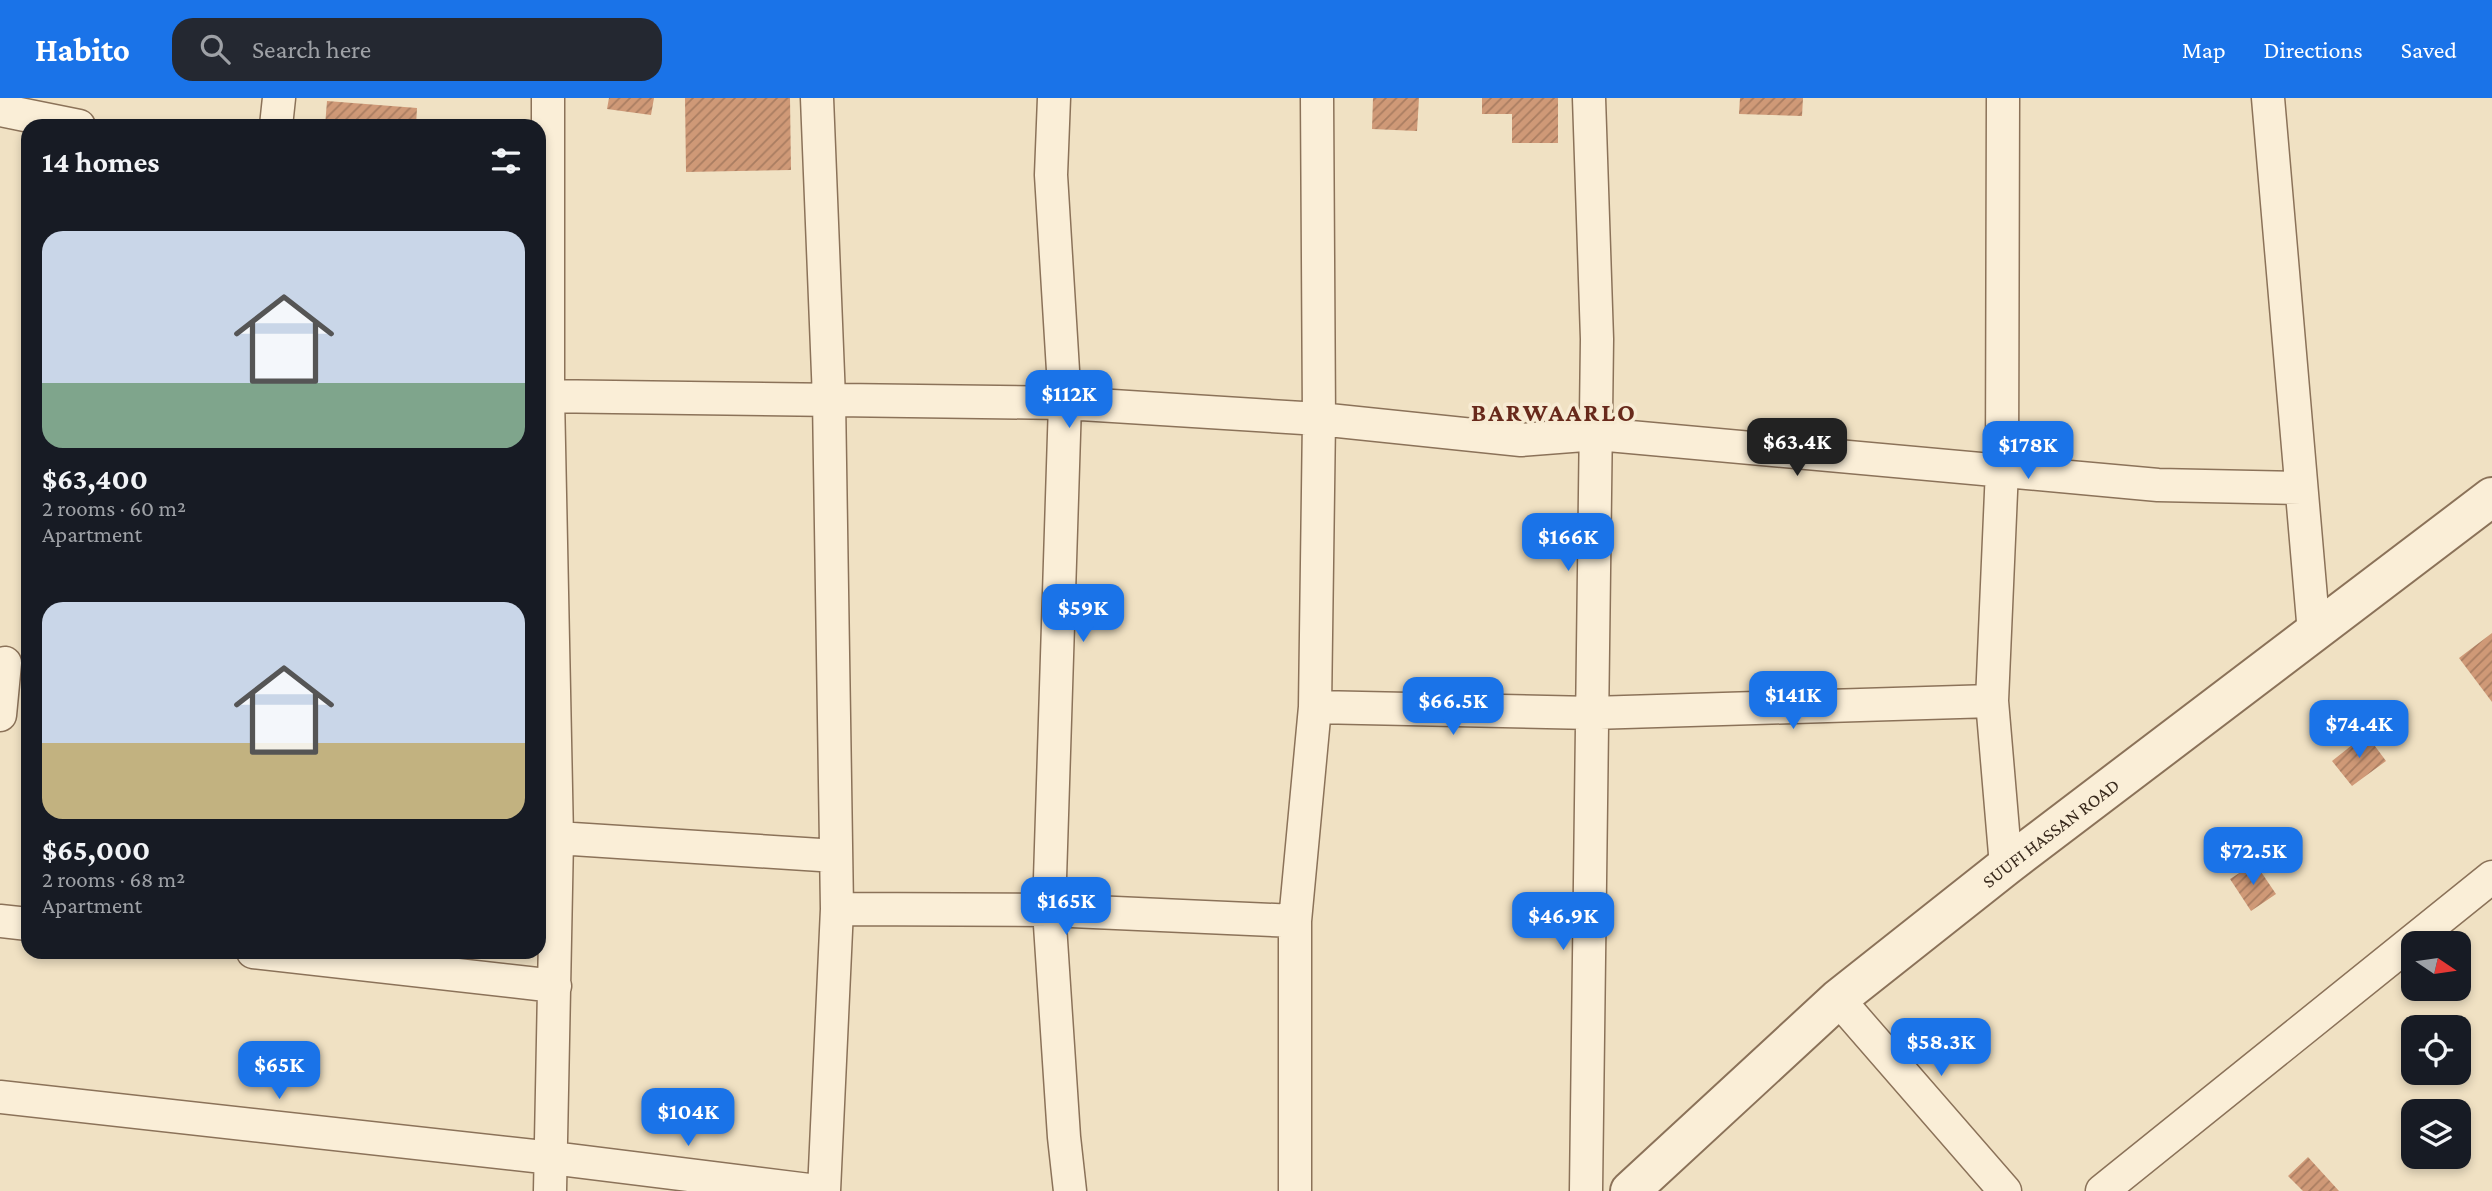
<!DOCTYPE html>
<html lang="en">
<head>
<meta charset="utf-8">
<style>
	:root { --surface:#171b24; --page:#242831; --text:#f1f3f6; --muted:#9ea1a6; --accent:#1a73e8 }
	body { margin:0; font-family:"Crimson Pro",serif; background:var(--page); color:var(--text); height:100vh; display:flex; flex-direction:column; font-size:26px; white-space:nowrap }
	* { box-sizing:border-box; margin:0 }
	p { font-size:23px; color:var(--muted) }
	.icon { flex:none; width:38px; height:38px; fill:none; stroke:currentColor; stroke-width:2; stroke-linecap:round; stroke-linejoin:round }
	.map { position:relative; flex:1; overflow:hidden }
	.details { position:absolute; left:21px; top:21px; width:525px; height:840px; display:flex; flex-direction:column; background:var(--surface); border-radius:21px; box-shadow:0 4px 10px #0003 }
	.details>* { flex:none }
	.needle { width:46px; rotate:103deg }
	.buttons { position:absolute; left:2401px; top:833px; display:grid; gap:14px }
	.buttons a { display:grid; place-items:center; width:70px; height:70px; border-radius:14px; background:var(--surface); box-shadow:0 4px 10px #0003; font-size:35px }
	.price { position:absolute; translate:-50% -60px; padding:0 16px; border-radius:14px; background:var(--accent); color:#fff; font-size:23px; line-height:46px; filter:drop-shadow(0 2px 4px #0008) }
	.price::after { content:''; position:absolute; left:50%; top:42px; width:21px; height:16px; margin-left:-10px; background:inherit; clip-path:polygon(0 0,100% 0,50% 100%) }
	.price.active { background:#222; color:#fff }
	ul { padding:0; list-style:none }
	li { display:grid; align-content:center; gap:14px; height:371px; padding:0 21px }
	li span { display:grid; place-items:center; height:217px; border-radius:21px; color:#555 }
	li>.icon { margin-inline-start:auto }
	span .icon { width:126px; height:126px; fill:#fffc; stroke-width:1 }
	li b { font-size:30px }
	h2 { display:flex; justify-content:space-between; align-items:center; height:84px; padding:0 21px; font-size:30px }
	header { display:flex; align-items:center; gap:42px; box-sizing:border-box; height:98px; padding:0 35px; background:var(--accent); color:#fff }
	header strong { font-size:33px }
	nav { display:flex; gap:38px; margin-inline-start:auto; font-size:24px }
	.search { width:490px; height:63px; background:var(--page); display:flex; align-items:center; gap:18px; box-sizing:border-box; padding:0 24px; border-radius:21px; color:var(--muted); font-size:26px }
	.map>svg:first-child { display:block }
	.building { fill:url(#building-hatch) }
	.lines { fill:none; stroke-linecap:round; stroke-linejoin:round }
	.minor-casing { stroke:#8b7259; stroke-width:35 }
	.tertiary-casing { stroke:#8b7259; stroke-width:42 }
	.minor { stroke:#faeed7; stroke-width:32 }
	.tertiary { stroke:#faeed7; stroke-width:38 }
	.labels { text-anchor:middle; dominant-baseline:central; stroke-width:7; stroke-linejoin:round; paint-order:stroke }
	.street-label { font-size:19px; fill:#3a2b1e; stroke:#f7ebd3 }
	.district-label { font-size:26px; font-weight:bold; letter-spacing:2px; fill:#68291b; stroke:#f7ebd3 }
</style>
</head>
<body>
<header>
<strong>Habito</strong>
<div class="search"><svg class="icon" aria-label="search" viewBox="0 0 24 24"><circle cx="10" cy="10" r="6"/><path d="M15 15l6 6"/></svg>Search here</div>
<nav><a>Map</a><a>Directions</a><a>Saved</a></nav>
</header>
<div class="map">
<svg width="2492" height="1093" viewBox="0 0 2492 1093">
	<defs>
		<pattern id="building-hatch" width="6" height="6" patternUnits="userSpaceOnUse" patternTransform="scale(1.75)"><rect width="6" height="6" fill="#cf9977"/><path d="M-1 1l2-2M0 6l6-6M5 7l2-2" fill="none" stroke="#a97d61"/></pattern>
	</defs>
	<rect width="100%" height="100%" fill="#f0e1c3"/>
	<path class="building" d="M609,0H654L651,17L607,11Z
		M685,0H790L791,72L686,74Z
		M1373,0H1419L1417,33L1372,31Z
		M1482,0H1558V45H1512V16H1482Z
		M1740,0H1803L1802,18L1739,16Z
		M327,3L417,10L416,28H325Z
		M2492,535V604L2459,560Z
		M2366,636L2386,663L2352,688L2332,663Z
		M2255,765L2276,796L2251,813L2230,781Z
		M2308,1059L2339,1093H2303L2288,1078Z"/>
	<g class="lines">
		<defs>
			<path id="minor" d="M548,0V298L557,740L550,1093
				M817,0L829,301L837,811L824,1093
				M1054,0L1051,77L1065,305L1049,812L1064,1039L1070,1093
				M2003,0L2002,371L1992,603L2006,768
				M2268,0L2314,535
				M0,12L79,28
				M276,28L279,0
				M539,298L1065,305L1319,321L1521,342L1597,336L2158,387L2301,390
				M1315,609L1592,615L1992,603
				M0,617L5,565
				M557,740L836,758
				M837,811L1049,812L1295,823
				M0,823L28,826
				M253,854L555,888
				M1838,901L2005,1093
				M0,999L552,1060L817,1093
				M1295,1093V823L1315,609L1319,321L1317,0
				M1586,1093L1597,241L1589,0
				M2102,1093L2492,779"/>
			<g id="tertiary">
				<path id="s1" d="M1630,1093L1838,901L2006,768L2492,399"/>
			</g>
		</defs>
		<use href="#minor" class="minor-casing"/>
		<use href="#tertiary" class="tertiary-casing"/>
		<use href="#minor" class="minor"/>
		<use href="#tertiary" class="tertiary"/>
	</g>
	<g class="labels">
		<g class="street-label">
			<text stroke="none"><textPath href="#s1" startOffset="553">SUUFI HASSAN ROAD</textPath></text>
		</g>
		<g class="district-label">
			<text x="1554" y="314">BARWAARLO</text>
		</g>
	</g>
</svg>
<div class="buttons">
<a><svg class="needle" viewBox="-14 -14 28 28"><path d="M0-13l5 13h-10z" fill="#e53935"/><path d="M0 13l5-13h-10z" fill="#9ea1a6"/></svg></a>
<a><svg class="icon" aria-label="locate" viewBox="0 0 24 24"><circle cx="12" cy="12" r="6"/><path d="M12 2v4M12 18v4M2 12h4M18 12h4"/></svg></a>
<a><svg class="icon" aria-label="layers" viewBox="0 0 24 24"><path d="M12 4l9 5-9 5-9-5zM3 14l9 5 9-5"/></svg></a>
</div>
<b class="price" style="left:1069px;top:332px">$112K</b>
<b class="price active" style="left:1797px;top:380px">$63.4K</b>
<b class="price" style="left:2028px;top:383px">$178K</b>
<b class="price" style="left:1568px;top:475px">$166K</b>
<b class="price" style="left:1083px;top:546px">$59K</b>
<b class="price" style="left:1793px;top:633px">$141K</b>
<b class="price" style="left:1453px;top:639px">$66.5K</b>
<b class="price" style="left:2359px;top:662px">$74.4K</b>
<b class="price" style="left:2253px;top:789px">$72.5K</b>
<b class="price" style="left:1066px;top:839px">$165K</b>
<b class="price" style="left:1563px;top:854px">$46.9K</b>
<b class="price" style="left:1941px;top:980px">$58.3K</b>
<b class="price" style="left:279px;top:1003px">$65K</b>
<b class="price" style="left:688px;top:1050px">$104K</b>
<section class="details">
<h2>14 homes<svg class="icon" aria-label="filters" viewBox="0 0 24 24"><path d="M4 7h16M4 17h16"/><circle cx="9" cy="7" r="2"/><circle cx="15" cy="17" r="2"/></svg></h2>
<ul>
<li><span style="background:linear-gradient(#c9d6e8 70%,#7fa58c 0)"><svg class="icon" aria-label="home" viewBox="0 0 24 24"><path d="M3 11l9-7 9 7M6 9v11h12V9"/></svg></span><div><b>$63,400</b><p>2 rooms · 60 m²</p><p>Apartment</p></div></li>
<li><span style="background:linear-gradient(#c9d6e8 65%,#c2b280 0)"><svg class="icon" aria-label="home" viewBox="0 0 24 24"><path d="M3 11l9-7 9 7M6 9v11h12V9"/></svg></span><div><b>$65,000</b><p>2 rooms · 68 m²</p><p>Apartment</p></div></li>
</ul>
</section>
</div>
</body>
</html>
